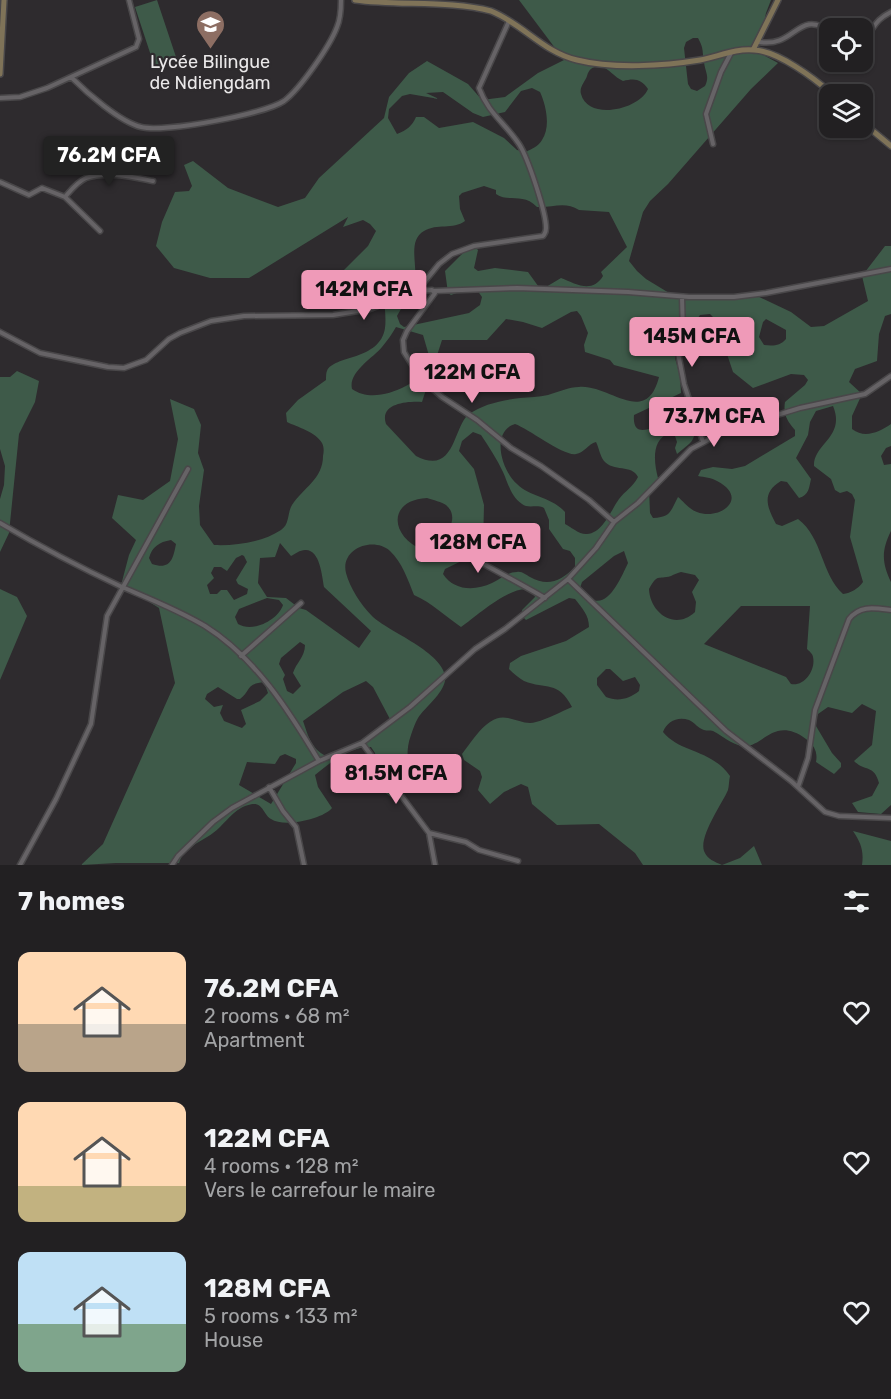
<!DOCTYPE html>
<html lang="en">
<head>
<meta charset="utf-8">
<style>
	:root { --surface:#222022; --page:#2a282a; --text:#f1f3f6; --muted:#a2a3a5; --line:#3f3e40; --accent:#ef9ab8 }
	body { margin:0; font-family:Rubik,sans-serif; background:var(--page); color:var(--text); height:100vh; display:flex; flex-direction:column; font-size:22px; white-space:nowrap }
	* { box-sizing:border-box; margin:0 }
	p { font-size:20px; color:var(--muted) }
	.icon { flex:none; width:33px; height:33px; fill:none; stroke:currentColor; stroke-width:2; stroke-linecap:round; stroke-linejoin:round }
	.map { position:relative; height:865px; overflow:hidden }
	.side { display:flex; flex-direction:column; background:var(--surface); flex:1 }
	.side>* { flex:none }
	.fabs { position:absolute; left:819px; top:18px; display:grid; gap:12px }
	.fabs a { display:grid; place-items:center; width:54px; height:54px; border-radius:12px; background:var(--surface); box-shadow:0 2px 4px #0004,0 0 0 2px var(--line); font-size:30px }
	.price { position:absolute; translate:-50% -51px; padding:0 14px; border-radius:6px; background:var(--accent); color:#111; font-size:20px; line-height:39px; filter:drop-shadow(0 2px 3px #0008) }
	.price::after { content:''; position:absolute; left:50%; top:36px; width:18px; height:14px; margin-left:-9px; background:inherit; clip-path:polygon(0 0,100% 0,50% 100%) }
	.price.selected { background:#222; color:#fff }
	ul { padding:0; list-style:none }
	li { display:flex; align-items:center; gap:18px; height:150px; padding:0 18px }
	li span { display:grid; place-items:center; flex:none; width:168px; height:120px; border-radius:12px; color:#555 }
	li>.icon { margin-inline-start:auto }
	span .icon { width:72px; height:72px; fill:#fffc; stroke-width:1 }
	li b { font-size:26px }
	h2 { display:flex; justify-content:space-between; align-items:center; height:72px; padding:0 18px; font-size:26px }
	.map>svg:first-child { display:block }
	.green { fill:#3e5a49; fill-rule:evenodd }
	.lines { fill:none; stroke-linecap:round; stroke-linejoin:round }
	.street-casing { stroke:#494749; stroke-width:7 }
	.secondary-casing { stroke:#494749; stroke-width:8 }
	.street { stroke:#666366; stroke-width:4 }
	.secondary { stroke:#7f7358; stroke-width:5 }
	.labels { text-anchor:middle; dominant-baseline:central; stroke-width:4.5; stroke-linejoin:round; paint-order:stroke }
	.poi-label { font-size:18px; fill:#eae8e9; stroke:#2e2b2e }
</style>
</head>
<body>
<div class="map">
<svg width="891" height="865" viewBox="0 0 891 865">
	<rect width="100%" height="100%" fill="#2e2b2e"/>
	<path class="green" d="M157,0L177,60L155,68L135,7Z
		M519,0H771L766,13L758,52L778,63L751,89L668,184L650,201L643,212L629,261L637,271L646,279L679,299L757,296L791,312L811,327L824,326L868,301L862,276L885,246H891V314L885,316L879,334L877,361L855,369L849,382L862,394L852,416V429C865,439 879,432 891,424V446L886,448L881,456L884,465L891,464V531C881,551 882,563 891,582V805L881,814L858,812L852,803L872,796L879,783C874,764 865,772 854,761L872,745L876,711L862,704L852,713L828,707L818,714L815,722L816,726L832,753L841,763V767L834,774L816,762C818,752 814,745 806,739C773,715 763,749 742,746C731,744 723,736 713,731C710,730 707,731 704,730C699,729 694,722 689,720C678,716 667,721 663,732C680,753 711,749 730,776C729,780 729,786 728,790C722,804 699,836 704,851C707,859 715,862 722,865L740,858L754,846L762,865H643L635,853L599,824L557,825L532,804L528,787L521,784L504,792L490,804L478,790L482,777L480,771L464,760L462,754C473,740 488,713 508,718C518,720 527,725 536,722C548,719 560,712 572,707C558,680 546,690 524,681C519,678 513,673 509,669L510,663L521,656L566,641L589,627C589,615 582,608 575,599L569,598L526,620L522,616V610L535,597L533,591C514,581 477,616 461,627C445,616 432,603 414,595C408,580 402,562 390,551C373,536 340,549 346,573C350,588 361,605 372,616C388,632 449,654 445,681C442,695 426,706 418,718C415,723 413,729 411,735C401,761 419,777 391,797L380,789L375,753L371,747C350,746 331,762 315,775L318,787L332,808C323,819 284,828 271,819C264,815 263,804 254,804C251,804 244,806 241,808C230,814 223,826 213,833C201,842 184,847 179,863H116L81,865L103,844L175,683L159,608L135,593L120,589L129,555L136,540L112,518L118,495L143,500L170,481L178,439L170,399L194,409L201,425L198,453L204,470L199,506L200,525L214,545C236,546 263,542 281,530C290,524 287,513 292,505C303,488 323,479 323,456C324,451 324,447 322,443C316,432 297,427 287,422L286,413L298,400L326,380C326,379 326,372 327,371C333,355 380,361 385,328C387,314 382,286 381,271L358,277L331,292V283L368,246L376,231L370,224L363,220L343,227L348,217L249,278H210L174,268L156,246L162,222L175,192L189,191L192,186L184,165L193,161L228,188L278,207L305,198L319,178L384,118L389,97L409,73L427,61L468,84L482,100L505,97L538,73L564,60ZM693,38H698C704,49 702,50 704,62C705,72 710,76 705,86L697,91L691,89L688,84L684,48L686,42ZM600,66C610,69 614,77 623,81C635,78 641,79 648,89C639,110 588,121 581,94C579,87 585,82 587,76C589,69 592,67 600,66ZM532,88L540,92C546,105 551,127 542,140C539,146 531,149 526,152L517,150L504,138L473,122L439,128L424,117H416C412,126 407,130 397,134L388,118L389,109L402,96L410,94L439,99L426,93L443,92L473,113L483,117L505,112L521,91ZM484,186L496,190V194C509,203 523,192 537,207C552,208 565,201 579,210L609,212L627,247L601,272L603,276C592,294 576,284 561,278L541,290L528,272L495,268L478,271L474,268L478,250L475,247L467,249L445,271L448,293L451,295L468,289L477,290L482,297L480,305L469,313L404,327L400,324L397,316C402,307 415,287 415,278C417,263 408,240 424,231C437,223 453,230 465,221L460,209L459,196L462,193ZM577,311L581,316L588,333L584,345L585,352L610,360L614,365L659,377C646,428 609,384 579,387C569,387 558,392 548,395C539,397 529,397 520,398C503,400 482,404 468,415C453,428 455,476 416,456L386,424C379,403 408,401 422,402L442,340H487L506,319L523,322L542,328L571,312ZM710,314L719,323L724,319L731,320L736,331L727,354L733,372L753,388L791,374L804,375L808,380L805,385L785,402C783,414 787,421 795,430V436L745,466L732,469L713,467L701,470L698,476C704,477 712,478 717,481C750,498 720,521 697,512C690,510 683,501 678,497C670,512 671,517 653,518L650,513L649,488L658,478C654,463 651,440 669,433L675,436L677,442L675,448L677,454C690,443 698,441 693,423L683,417C677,419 670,420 663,423C652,428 632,439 634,415L681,393L680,376L675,358V352L700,315ZM766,319L786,330V339C780,346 773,346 764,345L759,337L763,322ZM396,327L423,335L432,366C415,385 376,406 352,389C348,372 373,358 382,347C387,341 392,334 396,327ZM833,406C846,437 813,444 814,466L831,479L835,490L840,493L847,491L852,494L855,500L850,537L863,582C858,589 851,593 843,594C821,574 823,538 798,519L782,526L776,524C767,507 761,493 781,481L787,482L799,498C809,495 809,488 811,479L796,458L808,435L810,422L816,411ZM515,424C529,429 565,457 576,454C584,453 588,444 596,442C599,448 600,456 604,461C613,472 632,464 638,477C633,487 625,491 619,499C611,510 603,533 587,534C580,535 571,527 565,524V512C552,497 530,497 517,484C502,471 490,432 515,424ZM473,432L481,435C489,447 497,459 503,472C508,483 511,497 522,504C528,509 537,504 544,508L549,520V529L563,549L570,551L575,558V567C561,581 548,587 530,577C526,575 522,571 517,572C507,572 501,579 492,583C475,591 454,591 443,574L445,569L476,554L483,548L484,505L474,469L459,451L462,441ZM427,498C433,500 442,502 446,505C464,520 439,547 423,550C390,537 387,500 427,498ZM171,540L176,544C173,560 170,570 152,564L149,558C152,547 159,542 171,540ZM280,543L291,556C295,554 300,550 305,550C320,549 322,576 324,587L371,631L359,648L306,610L299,608L286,598L267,597L258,583L260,558L275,557ZM624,551L628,563C619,582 603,621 580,588L582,582L614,556ZM242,555L244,556L247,562L236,580L238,584L248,589L247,594L234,600L227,590H221L217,594H210L207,585L214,578L211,573L214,567H221L227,571L236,558ZM681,572L695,575L699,580L692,592L696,602L695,612C675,631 650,613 649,589C658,573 657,580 671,576C674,574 678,573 681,572ZM267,598L279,600L283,605C278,620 253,633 238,624L235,617L239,609ZM741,606H810L807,649C809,651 813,654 813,657C816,670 804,687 791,684L786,677L704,644ZM300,642L305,645C305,657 296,663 293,673L301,686L293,694L287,691L283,679L285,675L279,664L281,658ZM606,669H610L623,681L635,677L640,685L639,691C629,699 618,702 606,697L597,685V678ZM366,681L373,687L391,721L368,739L326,756C311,749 308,735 303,721L343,692ZM264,682L268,693L260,701L241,710L246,724L242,728L224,721L220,713L223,705L214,707L205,699L207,694L218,687L237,699H240C251,691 245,684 264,682ZM285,754L296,759V763L271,804L239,785L247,762L275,764L280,756Z
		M17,371L39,381L35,402L19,434L9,533L0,552V499L4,485L5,466L0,449V377H10Z
		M0,589L17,597L27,616L0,680Z
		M853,831L891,841V865H862C864,851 861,843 853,831Z"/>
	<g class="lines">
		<defs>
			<path id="street" d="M862,41C875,29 873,21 891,12
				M759,42C796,48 797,9 830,31
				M71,77C87,93 120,122 141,127C164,133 265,114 284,101C300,89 330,46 337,27C341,18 341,9 341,0
				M0,98L20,97L47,88L136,47L139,39L129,0
				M713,144L706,114L721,72L731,53
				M0,182L29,195L42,188L65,197L100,231
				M65,197C71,190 77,182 86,178C107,171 132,177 153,181
				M417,291L432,290L435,293L407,331L403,340L404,352L414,368L426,383L442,397L477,420L511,448L541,466L589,500L614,522
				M434,291L517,288L628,292L689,297H734L766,293L891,269
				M682,297L683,334L678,353L684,384L703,442
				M0,332L40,353L108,367L124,368L146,360L169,339L180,333L211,321L244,316L333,315L370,309L417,291L439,264L452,254L474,246L543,236C545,233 546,233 546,228C546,212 528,158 519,144C505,123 488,113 479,88L509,21
				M0,523C39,546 81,568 122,587C150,599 178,610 205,626C256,658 289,711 319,761
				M424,531C464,554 505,575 545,598
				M568,579L726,731L791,781L825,812L839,816L891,818
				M241,656L301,603
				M362,743L429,833L435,865
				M269,787L283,811L296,827L304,865
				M798,787L808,758L815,710L849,619C860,605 874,608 891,610
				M429,833L466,842L479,850L518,861
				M20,865L56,799L91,724L107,616L188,469
				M172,865L178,856L213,822L232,808L319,761L362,743L410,707L475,649L505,629L568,579L596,548L614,522L638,503L691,449L725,431L800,408L865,394L891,376"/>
			<path id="secondary" d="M355,0C398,6 450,0 491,11C523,24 543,52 577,60C613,69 664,66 700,60C717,57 736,48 754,50C778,51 814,78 832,94
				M753,50L778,0
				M0,74L4,0
				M862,122L891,146"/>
		</defs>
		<use href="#street" class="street-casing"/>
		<use href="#secondary" class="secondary-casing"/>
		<use href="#street" class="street"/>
		<use href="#secondary" class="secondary"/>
	</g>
	<defs>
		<symbol id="school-pin" viewBox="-11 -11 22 30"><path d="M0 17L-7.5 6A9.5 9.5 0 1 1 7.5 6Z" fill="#8d6e63" stroke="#2e2b2e"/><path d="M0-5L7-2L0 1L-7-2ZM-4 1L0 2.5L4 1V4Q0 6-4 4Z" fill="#fff"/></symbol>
	</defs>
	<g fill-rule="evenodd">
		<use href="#school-pin" x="194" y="8" width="33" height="45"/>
	</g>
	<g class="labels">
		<g class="poi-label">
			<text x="210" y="62">Lycée Bilingue<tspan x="210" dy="21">de Ndiengdam</tspan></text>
		</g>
	</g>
</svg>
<div class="fabs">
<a><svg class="icon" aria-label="locate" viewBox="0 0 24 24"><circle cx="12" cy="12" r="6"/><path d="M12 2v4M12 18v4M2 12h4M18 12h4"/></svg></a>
<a><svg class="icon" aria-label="layers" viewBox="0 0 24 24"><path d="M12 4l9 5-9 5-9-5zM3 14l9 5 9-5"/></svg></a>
</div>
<b class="price selected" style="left:109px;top:187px">76.2M CFA</b>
<b class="price" style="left:364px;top:321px">142M CFA</b>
<b class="price" style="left:692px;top:368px">145M CFA</b>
<b class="price" style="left:472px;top:404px">122M CFA</b>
<b class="price" style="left:714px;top:448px">73.7M CFA</b>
<b class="price" style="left:478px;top:574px">128M CFA</b>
<b class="price" style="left:396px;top:805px">81.5M CFA</b>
</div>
<section class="side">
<h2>7 homes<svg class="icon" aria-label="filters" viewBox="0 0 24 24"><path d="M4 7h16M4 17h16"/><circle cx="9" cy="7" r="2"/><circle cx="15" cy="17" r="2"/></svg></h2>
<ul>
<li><span style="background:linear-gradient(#ffd9b3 60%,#b9a48a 0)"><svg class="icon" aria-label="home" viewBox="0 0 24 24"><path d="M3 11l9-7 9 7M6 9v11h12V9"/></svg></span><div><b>76.2M CFA</b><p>2 rooms · 68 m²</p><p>Apartment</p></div><svg class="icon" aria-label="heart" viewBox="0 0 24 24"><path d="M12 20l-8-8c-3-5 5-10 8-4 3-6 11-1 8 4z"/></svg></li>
<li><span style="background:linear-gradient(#ffd9b3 70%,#c2b280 0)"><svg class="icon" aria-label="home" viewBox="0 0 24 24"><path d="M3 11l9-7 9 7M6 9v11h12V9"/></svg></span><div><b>122M CFA</b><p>4 rooms · 128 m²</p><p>Vers le carrefour le maire</p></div><svg class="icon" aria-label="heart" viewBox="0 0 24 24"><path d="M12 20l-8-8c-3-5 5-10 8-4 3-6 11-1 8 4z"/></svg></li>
<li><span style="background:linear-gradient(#bfe0f5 60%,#7fa58c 0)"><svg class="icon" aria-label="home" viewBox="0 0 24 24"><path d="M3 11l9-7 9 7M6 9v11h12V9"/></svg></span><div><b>128M CFA</b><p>5 rooms · 133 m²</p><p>House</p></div><svg class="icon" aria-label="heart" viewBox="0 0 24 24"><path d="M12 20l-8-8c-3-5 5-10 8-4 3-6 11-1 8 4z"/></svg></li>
</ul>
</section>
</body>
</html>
